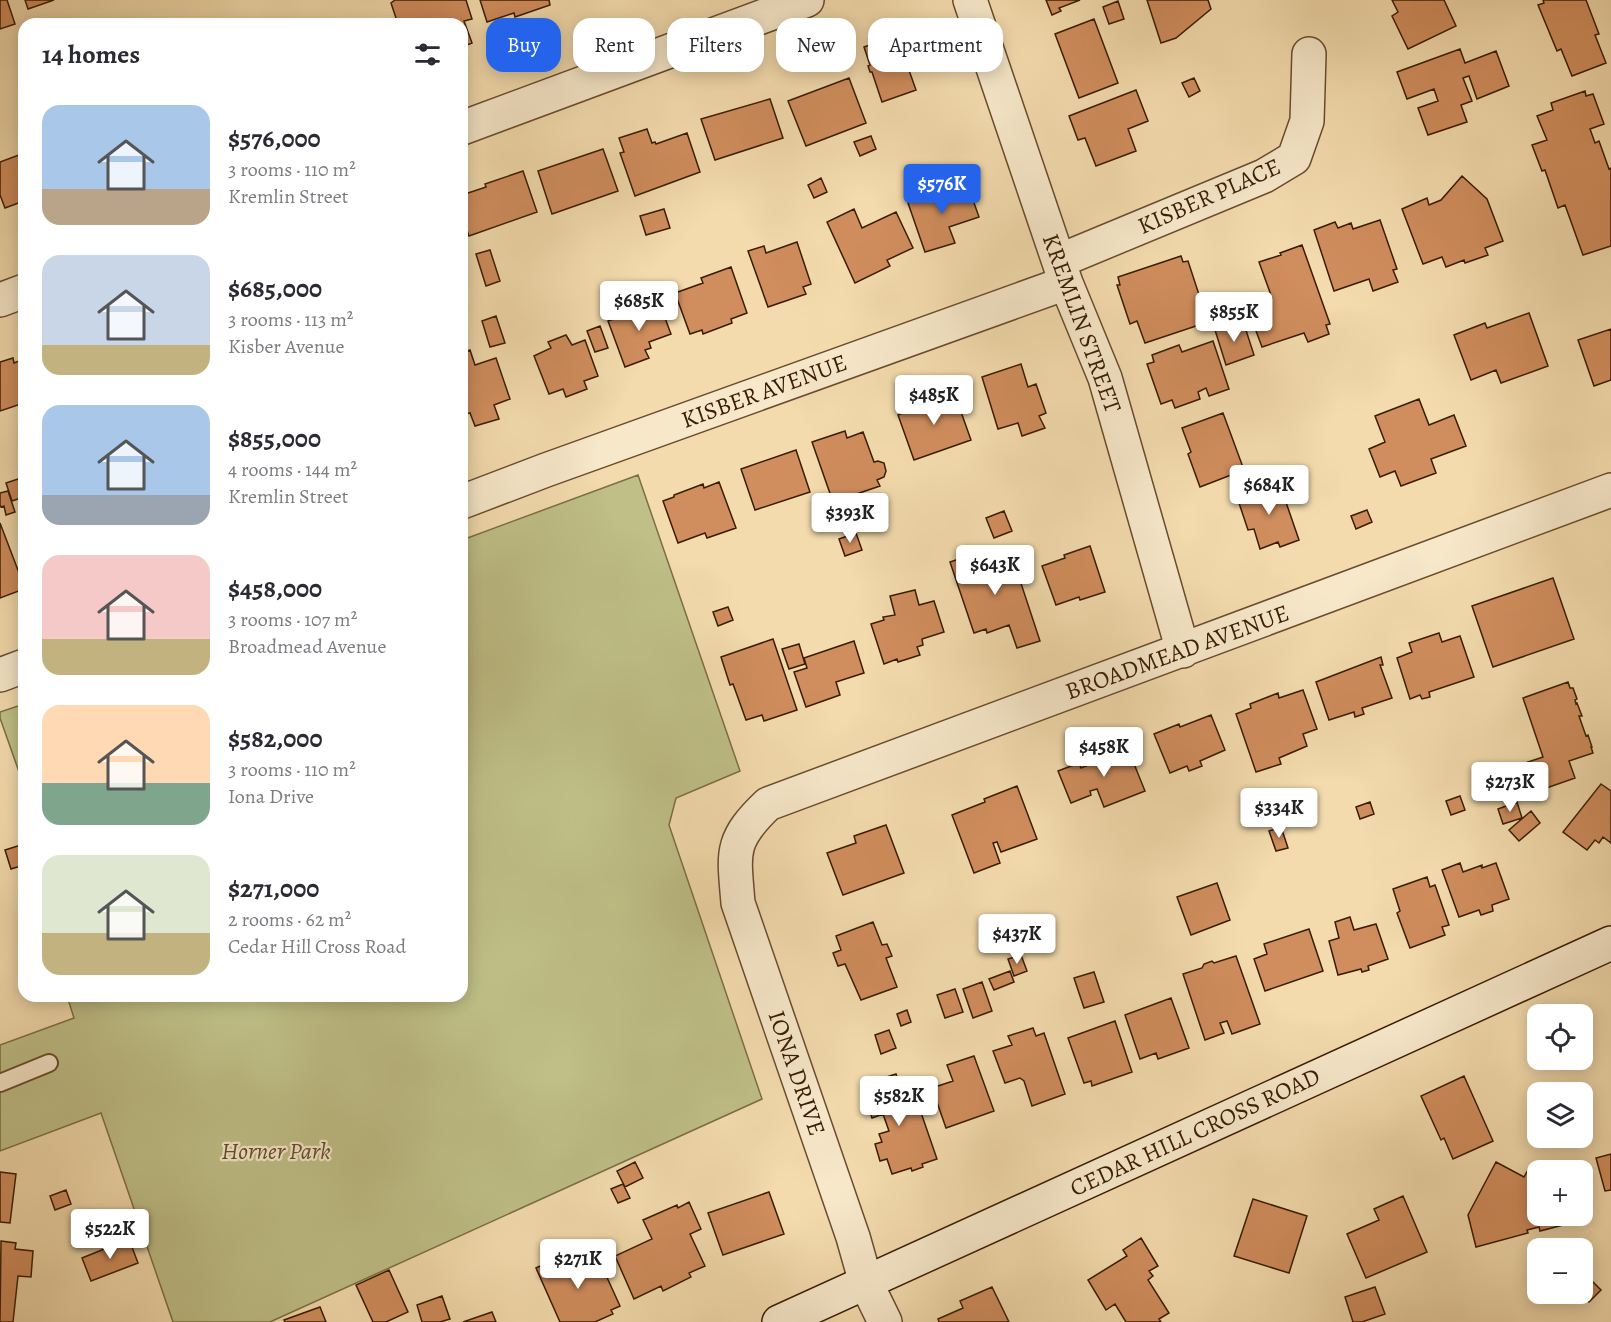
<!DOCTYPE html>
<html lang="en">
<head>
<meta charset="utf-8">
<style>
	:root { --surface:#fff; --page:#f2f2f3; --text:#2b2b33; --muted:#7c7c81; --accent:#2563eb }
	body { margin:0; font-family:Alegreya,serif; background:var(--page); color:var(--text); height:100vh; display:flex; flex-direction:column; font-size:22px; white-space:nowrap }
	* { box-sizing:border-box; margin:0 }
	p { font-size:20px; color:var(--muted) }
	.icon { flex:none; width:33px; height:33px; fill:none; stroke:currentColor; stroke-width:2; stroke-linecap:round; stroke-linejoin:round }
	.map { position:relative; flex:1; overflow:hidden }
	.side { position:absolute; left:18px; top:18px; width:450px; height:984px; display:flex; flex-direction:column; background:var(--surface); border-radius:18px; box-shadow:0 3px 15px #0003 }
	.side>* { flex:none }
	.top-card { position:absolute; left:486px; top:18px; width:570px; height:54px; display:flex; gap:12px }
	.tools { position:absolute; left:1527px; top:1004px; display:grid; gap:12px }
	.tools a { display:grid; place-items:center; width:66px; height:66px; border-radius:12px; background:var(--surface); box-shadow:0 3px 15px #0003; font-size:30px }
	.price { position:absolute; translate:-50% -51px; padding:0 14px; border-radius:6px; background:#fff; color:#222; font-size:20px; line-height:39px; filter:drop-shadow(0 2px 3px #0008) }
	.price::after { content:''; position:absolute; left:50%; top:36px; width:18px; height:14px; margin-left:-9px; background:inherit; clip-path:polygon(0 0,100% 0,50% 100%) }
	.price.selected { background:var(--accent); color:#fff }
	ul { padding:0; list-style:none }
	li { display:flex; align-items:center; gap:18px; height:150px; padding:0 24px }
	li span { display:grid; place-items:center; flex:none; width:168px; height:120px; border-radius:18px; color:#555 }
	li>.icon { margin-inline-start:auto }
	span .icon { width:72px; height:72px; fill:#fffc; stroke-width:1 }
	li b { font-size:26px }
	h2 { display:flex; justify-content:space-between; align-items:center; height:72px; padding:0 24px; font-size:26px }
	.pill { padding:0 21px; border-radius:18px; background:var(--surface); box-shadow:0 3px 15px #0003; font-size:21px; line-height:54px }
	.pill.selected { background:var(--accent); color:#fff }
	.map>svg:first-child { display:block }
	.green { fill:#bfbf87; stroke:#7c6e45; stroke-width:1.5 }
	.building { fill:#d08d5d; stroke:#391c03; stroke-width:1.5 }
	.lines { fill:none; stroke-linecap:round; stroke-linejoin:round }
	.lane-casing { stroke:#684c2e; stroke-width:20 }
	.street-casing { stroke:#684c2e; stroke-width:36 }
	.secondary-casing { stroke:#391c03; stroke-width:36 }
	.lane { stroke:#f7e8ca; stroke-width:16 }
	.street { stroke:#f7e8ca; stroke-width:33 }
	.secondary { stroke:#f7e8ca; stroke-width:33 }
	.labels { text-anchor:middle; dominant-baseline:central; stroke-width:4.5; stroke-linejoin:round; paint-order:stroke }
	.street-label { font-size:24px; fill:#391c03; stroke:#f7e8ca }
	.park-label { font-size:24px; font-style:italic; fill:#614d2b; stroke:#f7e8ca }
</style>
</head>
<body>
<div class="map">
<svg width="1611" height="1322" viewBox="0 0 1611 1322">
	<rect width="100%" height="100%" fill="#f3dbad"/>
	<filter id="stains"><feTurbulence type="fractalNoise" baseFrequency=".00333" numOctaves="4"/><feColorMatrix values="0 0 0 0 .2 0 0 0 0 .09 0 0 0 0 .02 0 0 0 .5 -.17"/></filter>
	<radialGradient id="worn" r=".72"><stop offset=".6" stop-color="#630" stop-opacity="0"/><stop offset="1" stop-color="#630" stop-opacity=".3"/></radialGradient>
	<path class="green" d="M638,475L740,771L676,798L669,825L762,1099L270,1322H173L101,1113L0,1151V1045L74,1018L67,996H462V540Z
		M24,704V786L0,718V712Z"/>
	<path class="building" d="M0,0H7L15,24L0,29Z
		M25,0H54L28,9Z
		M395,0H466L472,19L464,21L472,43L462,47V24H398L391,3Z
		M480,0H549L550,5L515,17L514,13L487,22Z
		M1046,0H1080L1059,8L1061,11L1052,15Z
		M1147,0H1208L1211,9L1176,38L1161,43Z
		M1392,0H1444L1456,26L1408,49L1392,16L1398,12Z
		M1543,0H1586L1599,34L1595,35L1606,63L1572,76L1561,49L1557,51L1538,5L1544,3Z
		M1118,1L1124,19L1109,24L1103,7Z
		M1094,19L1118,83L1079,98L1055,34Z
		M913,30L922,54L905,59L916,90L882,102L872,72H870L868,66L870,65L864,47Z
		M1460,49L1465,63L1496,51L1509,86L1477,99L1469,76L1463,78L1472,101L1461,105L1467,122L1428,135L1418,108L1438,101L1434,89L1407,99L1397,72Z
		M849,78L866,123L806,146L788,101Z
		M1194,78L1200,91L1189,97L1182,83Z
		M1136,90L1148,121L1128,129L1136,151L1096,166L1085,138L1078,140L1069,116Z
		M1585,91L1586,96L1593,94L1604,124L1590,129L1595,143L1599,141L1609,169L1611,168V246L1583,255L1565,205L1558,208L1545,170L1542,171L1532,145L1547,140L1537,116L1553,110L1551,103Z
		M770,99L783,138L715,160L701,119Z
		M647,129L652,143L655,142L656,144L687,133L700,172L635,196L620,153L624,152L619,138Z
		M871,136L876,149L860,156L854,142Z
		M603,149L618,191L552,214L538,171Z
		M24,153V201L5,208L0,195V162Z
		M523,171L537,212L469,236L462,215V195L486,187L485,184Z
		M1462,176L1487,199L1503,241L1485,248L1488,255L1465,263L1464,260L1446,267L1442,257L1423,264L1402,209L1427,198L1429,205L1441,200Z
		M821,178L827,192L814,198L808,185Z
		M967,183L979,217L949,227L955,243L925,252L908,203L932,195L931,193L937,190L939,193Z
		M664,209L670,228L646,235L640,216Z
		M854,209L862,228L896,212L913,248L887,260L890,266L855,283L827,222Z
		M1380,220L1397,269L1393,270L1398,282L1373,291L1369,279L1334,291L1314,230L1335,222L1338,228L1351,223L1353,229Z
		M797,242L811,284L803,287L806,294L768,307L748,251L764,246L766,253Z
		M1302,245L1330,324L1326,325L1329,334L1308,342L1304,333L1262,347L1249,312L1271,304L1269,299L1272,298L1259,262L1281,255L1280,253Z
		M490,250L500,281L486,286L476,254Z
		M1181,256L1183,262L1188,261L1208,322L1145,343L1137,321L1130,324L1117,285H1120L1118,277Z
		M731,267L747,313L731,319L732,323L703,334L702,330L690,334L675,293L703,283L701,278Z
		M659,302L671,334L649,342L651,348L645,350L649,358L625,367L608,321L625,315L624,312L631,310V312Z
		M1529,313L1548,366L1501,383L1496,370L1471,380L1454,335L1485,323L1487,328Z
		M496,316L505,343L490,347L482,321Z
		M1243,321L1254,355L1226,365L1215,330Z
		M600,326L608,348L595,352L587,331Z
		M1611,329V380L1594,386L1578,340Z
		M566,335L572,345L585,340L598,376L584,381L587,389L566,397L563,389L549,394L534,356L551,348L548,342Z
		M1213,341L1229,389L1209,396L1206,388L1198,392L1200,399L1175,408L1172,400L1161,404L1147,364L1154,362L1152,355L1179,345L1182,352Z
		M470,350L475,365L496,358L510,399L494,405L499,419L475,426L470,413L462,415V353Z
		M13,358L14,363L24,359V403L0,411V362Z
		M1021,364L1028,387L1036,384L1046,413L1039,416L1045,428L1022,436L1018,423L998,429L982,377Z
		M943,395L944,399L955,395L971,440L914,460L898,415L914,409L913,406Z
		M1419,399L1429,425L1454,415L1466,446L1431,459L1436,473L1401,486L1395,471L1380,477L1369,449L1385,442L1375,416Z
		M1223,413L1244,470L1200,487L1188,454L1191,452L1182,428Z
		M845,431L847,438L863,432L874,462L878,461L884,463L886,471L884,477L877,480L880,486L833,502L812,442Z
		M796,450L810,492L755,510L741,469Z
		M24,477V497L12,501L6,483Z
		M719,482L736,528L707,538L705,533L678,543L663,501L674,497V495L703,484L704,488Z
		M1279,482L1299,540L1280,547L1278,542L1260,549L1254,529L1248,530L1237,497Z
		M8,491L15,512L6,515L4,506L1,507L0,505V493Z
		M1367,510L1372,522L1356,529L1351,516Z
		M1004,511L1012,531L994,538L986,518Z
		M0,523L24,586V589L0,598Z
		M856,533L862,550L845,556L839,539Z
		M1090,546L1105,592L1080,600L1079,597L1056,605L1042,566L1065,558L1064,555Z
		M986,550L989,560L1011,553L1040,641L1017,648L1009,625L987,633L986,629L974,633L950,562Z
		M1553,578L1574,639L1493,667L1472,606Z
		M915,590L919,605L934,601L944,632L922,639L923,645L917,647L920,655L898,662L897,659L884,664L871,624L884,620L883,617L895,615L890,596Z
		M728,607L733,620L718,626L713,612Z
		M1439,633L1442,642L1460,636L1474,677L1429,692L1430,697L1422,699L1420,695L1410,699L1397,658L1412,652L1409,643Z
		M773,639L797,710L764,721L762,715L746,720L733,684L730,685L721,657Z
		M854,641L864,673L836,682L840,695L806,707L794,672L807,668L804,658Z
		M799,644L805,664L789,669L782,649Z
		M1381,657L1383,665H1380L1392,698L1362,708L1364,714L1355,717L1354,712L1329,720L1316,682Z
		M1568,682L1570,688H1573L1577,699L1575,700L1576,704L1577,703L1582,716H1579L1586,736L1588,735L1592,747H1591L1593,753L1569,761L1575,778L1535,792L1525,763L1543,757L1523,698Z
		M1303,690L1317,729L1303,734L1307,746L1279,758L1281,764L1256,772L1236,714L1251,708L1250,704L1278,693L1279,698Z
		M1211,715L1225,750L1200,761L1202,766L1189,771L1187,766L1170,773L1154,734L1179,724L1180,727Z
		M1126,744L1145,791L1104,807L1097,789L1090,791L1091,795L1071,803L1058,771L1079,763L1081,768L1098,761L1096,756Z
		M1601,784L1611,791V843L1603,837L1599,843L1595,840L1587,850L1563,832Z
		M1017,786L1037,839L1001,852L997,842L993,843L1000,863L974,873L952,815L985,802L984,799Z
		M1460,796L1465,810L1451,815L1446,801Z
		M1370,802L1374,814L1360,819L1356,807Z
		M1517,802L1522,818L1503,824L1498,809Z
		M1531,811L1540,823L1519,841L1509,830Z
		M886,825L904,873L843,895L827,853L856,843L854,836Z
		M1281,827L1288,848L1276,851L1269,831Z
		M24,844V865L11,869L5,850Z
		M1460,863L1463,872L1482,865V868L1496,863L1509,899L1492,905L1493,911L1481,915L1479,910L1459,917L1442,870Z
		M1427,877L1430,887L1435,885L1449,925L1442,927L1445,935L1410,948L1397,913L1400,911L1393,889Z
		M1217,883L1230,920L1191,935L1177,897Z
		M1350,917L1354,930L1376,924L1388,959L1368,966L1369,970L1362,972L1361,969L1338,975L1329,941L1339,938L1335,922Z
		M873,922L882,945L887,944L892,956L886,958L897,987L861,1000L845,964L838,966L833,953L841,950L836,936Z
		M1309,929L1323,971L1265,991L1254,959L1267,954L1264,944Z
		M1021,955L1027,971L1014,976L1008,959Z
		M1236,956L1260,1024L1232,1034L1227,1021L1220,1023L1224,1033L1205,1040L1183,974L1202,968L1204,964L1212,961L1214,963Z
		M1010,971L1014,982L994,990L989,979Z
		M1094,972L1104,1002L1084,1008L1074,978Z
		M982,982L992,1011L973,1018L963,989Z
		M955,989L963,1012L945,1018L937,995Z
		M1171,998L1189,1048L1158,1059L1156,1053L1140,1059L1125,1015Z
		M907,1010L911,1022L901,1026L897,1014Z
		M1115,1021L1132,1072L1092,1086L1091,1081L1084,1083L1068,1038Z
		M1033,1028L1036,1036L1044,1033L1065,1094L1032,1106L1024,1081L1020,1078L1005,1083L993,1051L1012,1045L1008,1036Z
		M889,1030L896,1048L881,1054L875,1035Z
		M974,1056L994,1111L946,1128L932,1088L953,1081L947,1065Z
		M896,1074L906,1105L917,1101L937,1159L922,1164L923,1167L912,1171L911,1168L892,1174L887,1159L880,1161L875,1144L882,1142L879,1134L889,1131L883,1114L872,1118L862,1085Z
		M1464,1076L1493,1141L1453,1159L1444,1138L1441,1140L1421,1096Z
		M1611,1154V1190L1605,1191L1596,1158Z
		M635,1162L643,1178L625,1187L617,1171Z
		M1496,1162L1524,1177L1528,1170L1538,1174V1215H1573L1575,1222L1540,1231L1539,1227L1527,1230L1528,1233L1476,1247L1468,1215Z
		M0,1172L16,1174L10,1223L0,1222Z
		M623,1184L630,1198L618,1203L611,1189Z
		M66,1190L71,1204L55,1210L50,1196Z
		M769,1192L784,1234L723,1255L708,1213Z
		M1403,1196L1427,1252L1366,1278L1347,1234L1379,1220L1374,1209Z
		M1253,1199L1307,1216L1289,1273L1234,1256Z
		M689,1202L701,1229L690,1234L705,1266L689,1273L691,1277L663,1291L661,1286L634,1299L615,1256L652,1239L643,1220L677,1205L678,1208Z
		M1141,1238L1158,1266L1149,1271L1153,1276L1148,1280L1169,1313L1159,1319L1161,1322H1126L1115,1304L1106,1310L1088,1280L1127,1256L1123,1250Z
		M129,1239L138,1263L91,1281L82,1258Z
		M1,1241L16,1243L15,1249L33,1251L31,1277L18,1276L13,1322H0Z
		M574,1251L583,1270L600,1262L620,1306L611,1310L613,1314L595,1322H560L536,1268Z
		M389,1270L408,1312L386,1322H373L356,1285Z
		M1591,1280L1601,1290L1589,1302L1580,1293H1582V1288Z
		M992,1287L1009,1322H939L938,1319L963,1308L960,1301Z
		M1375,1287L1385,1314L1362,1322H1353L1345,1297Z
		M442,1296L450,1319L440,1322H422L417,1305Z
		M320,1307L326,1322H285L284,1320Z
		M492,1312L496,1322H463Z"/>
	<g class="lines">
		<defs>
			<path id="lane" d="M0,1083L49,1063"/>
			<path id="street" d="M970,0L1066,283L1105,378L1183,651
				M462,128L807,0
				M1059,261L1264,176L1294,158L1307,121L1309,54
				M0,300L24,291
				M462,502L546,470L1066,283
				M0,675L24,666
				M885,1322L866,1283L853,1237L738,903C734,853 729,841 768,804L1611,490"/>
			<path id="secondary" d="M779,1322L1611,943"/>
		</defs>
		<use href="#lane" class="lane-casing"/>
		<use href="#street" class="street-casing"/>
		<use href="#secondary" class="secondary-casing"/>
		<use href="#lane" class="lane"/>
		<use href="#street" class="street"/>
		<use href="#secondary" class="secondary"/>
	</g>
	<g class="labels">
		<g class="street-label">
			<text transform="translate(1209 196) rotate(-24)">KISBER PLACE</text>
			<text transform="translate(1082 323) rotate(70)">KREMLIN STREET</text>
			<text transform="translate(764 391) rotate(-20)">KISBER AVENUE</text>
			<text transform="translate(1177 652) rotate(-20)">BROADMEAD AVENUE</text>
			<text transform="translate(797 1073) rotate(71)">IONA DRIVE</text>
			<text transform="translate(1195 1132) rotate(-25)">CEDAR HILL CROSS ROAD</text>
		</g>
		<g class="park-label">
			<text x="276" y="1151">Horner Park</text>
		</g>
	</g>
	<rect width="100%" height="100%" filter="url(#stains)"/>
	<rect width="100%" height="100%" fill="url(#worn)"/>
</svg>
<div class="tools">
<a><svg class="icon" aria-label="locate" viewBox="0 0 24 24"><circle cx="12" cy="12" r="6"/><path d="M12 2v4M12 18v4M2 12h4M18 12h4"/></svg></a>
<a><svg class="icon" aria-label="layers" viewBox="0 0 24 24"><path d="M12 4l9 5-9 5-9-5zM3 14l9 5 9-5"/></svg></a>
<a>+</a>
<a>−</a>
</div>
<b class="price selected" style="left:942px;top:215px">$576K</b>
<b class="price" style="left:639px;top:332px">$685K</b>
<b class="price" style="left:1234px;top:343px">$855K</b>
<b class="price" style="left:934px;top:426px">$485K</b>
<b class="price" style="left:1269px;top:516px">$684K</b>
<b class="price" style="left:850px;top:544px">$393K</b>
<b class="price" style="left:995px;top:596px">$643K</b>
<b class="price" style="left:1104px;top:778px">$458K</b>
<b class="price" style="left:1510px;top:813px">$273K</b>
<b class="price" style="left:1279px;top:839px">$334K</b>
<b class="price" style="left:1017px;top:965px">$437K</b>
<b class="price" style="left:899px;top:1127px">$582K</b>
<b class="price" style="left:110px;top:1260px">$522K</b>
<b class="price" style="left:578px;top:1290px">$271K</b>
<div class="top-card">
<a class="pill selected">Buy</a>
<a class="pill">Rent</a>
<a class="pill">Filters</a>
<a class="pill">New</a>
<a class="pill">Apartment</a>
</div>
<section class="side">
<h2>14 homes<svg class="icon" aria-label="filters" viewBox="0 0 24 24"><path d="M4 7h16M4 17h16"/><circle cx="9" cy="7" r="2"/><circle cx="15" cy="17" r="2"/></svg></h2>
<ul>
<li><span style="background:linear-gradient(#a9c7e8 70%,#b9a48a 0)"><svg class="icon" aria-label="home" viewBox="0 0 24 24"><path d="M3 11l9-7 9 7M6 9v11h12V9"/></svg></span><div><b>$576,000</b><p>3 rooms · 110 m²</p><p>Kremlin Street</p></div></li>
<li><span style="background:linear-gradient(#c9d6e8 75%,#c2b280 0)"><svg class="icon" aria-label="home" viewBox="0 0 24 24"><path d="M3 11l9-7 9 7M6 9v11h12V9"/></svg></span><div><b>$685,000</b><p>3 rooms · 113 m²</p><p>Kisber Avenue</p></div></li>
<li><span style="background:linear-gradient(#a9c7e8 75%,#9aa5b1 0)"><svg class="icon" aria-label="home" viewBox="0 0 24 24"><path d="M3 11l9-7 9 7M6 9v11h12V9"/></svg></span><div><b>$855,000</b><p>4 rooms · 144 m²</p><p>Kremlin Street</p></div></li>
<li><span style="background:linear-gradient(#f6c9c9 70%,#c2b280 0)"><svg class="icon" aria-label="home" viewBox="0 0 24 24"><path d="M3 11l9-7 9 7M6 9v11h12V9"/></svg></span><div><b>$458,000</b><p>3 rooms · 107 m²</p><p>Broadmead Avenue</p></div></li>
<li><span style="background:linear-gradient(#ffd9b3 65%,#7fa58c 0)"><svg class="icon" aria-label="home" viewBox="0 0 24 24"><path d="M3 11l9-7 9 7M6 9v11h12V9"/></svg></span><div><b>$582,000</b><p>3 rooms · 110 m²</p><p>Iona Drive</p></div></li>
<li><span style="background:linear-gradient(#dfe7d0 65%,#c2b280 0)"><svg class="icon" aria-label="home" viewBox="0 0 24 24"><path d="M3 11l9-7 9 7M6 9v11h12V9"/></svg></span><div><b>$271,000</b><p>2 rooms · 62 m²</p><p>Cedar Hill Cross Road</p></div></li>
</ul>
</section>
</div>
</body>
</html>
